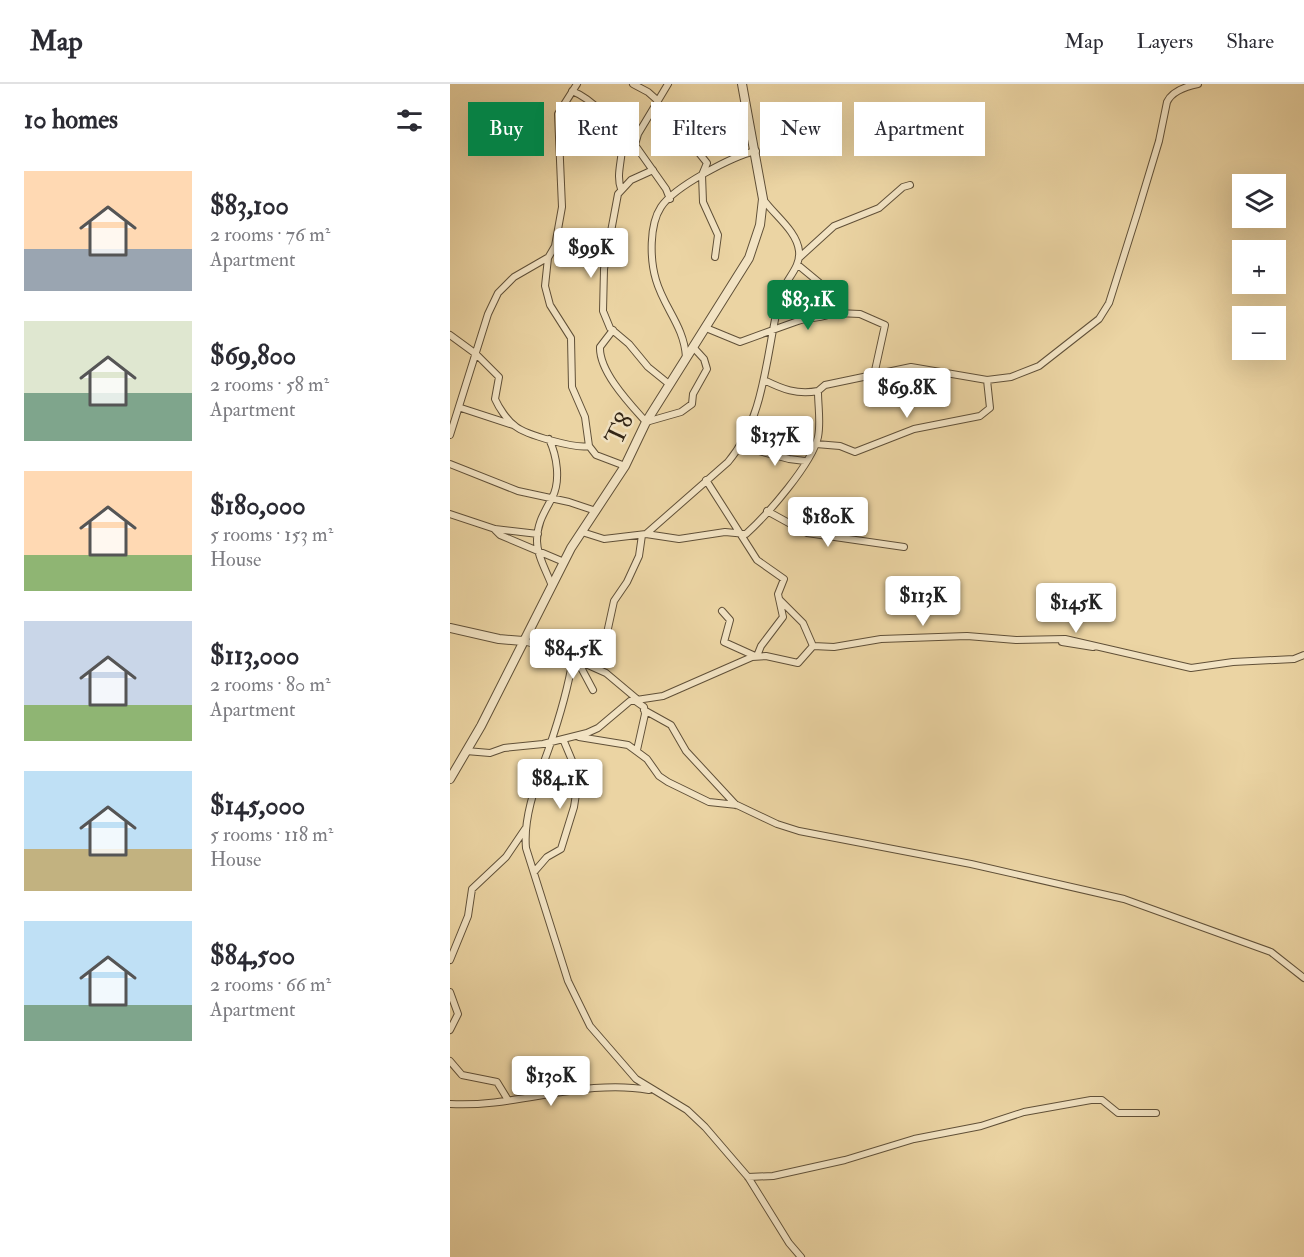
<!DOCTYPE html>
<html lang="en">
<head>
<meta charset="utf-8">
<style>
	:root { --surface:#fff; --page:#f7f7f7; --text:#2b2b33; --muted:#7c7c81; --line:#e1e1e2; --accent:#0b8043 }
	body { margin:0; font-family:"IM FELL Double Pica",serif; background:var(--page); color:var(--text); height:100vh; display:flex; flex-direction:column; font-size:22px; white-space:nowrap }
	* { box-sizing:border-box; margin:0 }
	p { font-size:20px; color:var(--muted) }
	.icon { flex:none; width:33px; height:33px; fill:none; stroke:currentColor; stroke-width:2; stroke-linecap:round; stroke-linejoin:round }
	.map { position:relative; flex:1; overflow:hidden }
	.panel { display:flex; flex-direction:column; background:var(--surface); width:450px }
	.panel>* { flex:none }
	.top-card { position:absolute; left:18px; top:18px; width:570px; height:54px; display:flex; gap:12px }
	.controls { position:absolute; left:782px; top:90px; display:grid; gap:12px }
	.controls a { display:grid; place-items:center; width:54px; height:54px; border-radius:0px; background:var(--surface); box-shadow:0 6px 24px #0002; font-size:30px }
	.price { position:absolute; translate:-50% -51px; padding:0 14px; border-radius:6px; background:#fff; color:#222; font-size:20px; line-height:39px; filter:drop-shadow(0 2px 3px #0008) }
	.price::after { content:''; position:absolute; left:50%; top:36px; width:18px; height:14px; margin-left:-9px; background:inherit; clip-path:polygon(0 0,100% 0,50% 100%) }
	.price.current { background:var(--accent); color:#fff }
	ul { padding:0; list-style:none }
	li { display:flex; align-items:center; gap:18px; height:150px; padding:0 24px }
	li span { display:grid; place-items:center; flex:none; width:168px; height:120px; border-radius:0px; color:#555 }
	li>.icon { margin-inline-start:auto }
	span .icon { width:72px; height:72px; fill:#fffc; stroke-width:1 }
	li b { font-size:26px }
	h2 { display:flex; justify-content:space-between; align-items:center; height:72px; padding:0 24px; font-size:26px }
	.pill { padding:0 21px; border-radius:0px; background:var(--surface); box-shadow:0 6px 24px #0002; font-size:21px; line-height:54px }
	.pill.current { background:var(--accent); color:#fff }
	header { display:flex; align-items:center; gap:36px; box-sizing:border-box; height:84px; padding:0 30px; background:var(--surface); border-bottom:2px solid var(--line) }
	header strong { font-size:28px }
	nav { display:flex; gap:33px; margin-inline-start:auto; font-size:21px }
	main { display:flex; flex:1; min-height:0 }
	.map>svg:first-child { display:block }
	.lines { fill:none; stroke-linecap:round; stroke-linejoin:round }
	.minor-casing { stroke:#605038; stroke-width:8 }
	.tertiary-casing { stroke:#605038; stroke-width:10 }
	.minor { stroke:#f2e3c3; stroke-width:6 }
	.tertiary { stroke:#f2e3c3; stroke-width:8 }
	.labels { text-anchor:middle; dominant-baseline:central; stroke-width:5; stroke-linejoin:round; paint-order:stroke }
	.street-label { font-size:26px; fill:#312415; stroke:#f2e3c3 }
</style>
</head>
<body>
<header>
<strong>Map</strong>
<nav><a>Map</a><a>Layers</a><a>Share</a></nav>
</header>
<main>
<section class="panel">
<h2>10 homes<svg class="icon" aria-label="filters" viewBox="0 0 24 24"><path d="M4 7h16M4 17h16"/><circle cx="9" cy="7" r="2"/><circle cx="15" cy="17" r="2"/></svg></h2>
<ul>
<li><span style="background:linear-gradient(#ffd9b3 65%,#9aa5b1 0)"><svg class="icon" aria-label="home" viewBox="0 0 24 24"><path d="M3 11l9-7 9 7M6 9v11h12V9"/></svg></span><div><b>$83,100</b><p>2 rooms · 76 m²</p><p>Apartment</p></div></li>
<li><span style="background:linear-gradient(#dfe7d0 60%,#7fa58c 0)"><svg class="icon" aria-label="home" viewBox="0 0 24 24"><path d="M3 11l9-7 9 7M6 9v11h12V9"/></svg></span><div><b>$69,800</b><p>2 rooms · 58 m²</p><p>Apartment</p></div></li>
<li><span style="background:linear-gradient(#ffd9b3 70%,#8fb573 0)"><svg class="icon" aria-label="home" viewBox="0 0 24 24"><path d="M3 11l9-7 9 7M6 9v11h12V9"/></svg></span><div><b>$180,000</b><p>5 rooms · 153 m²</p><p>House</p></div></li>
<li><span style="background:linear-gradient(#c9d6e8 70%,#8fb573 0)"><svg class="icon" aria-label="home" viewBox="0 0 24 24"><path d="M3 11l9-7 9 7M6 9v11h12V9"/></svg></span><div><b>$113,000</b><p>2 rooms · 80 m²</p><p>Apartment</p></div></li>
<li><span style="background:linear-gradient(#bfe0f5 65%,#c2b280 0)"><svg class="icon" aria-label="home" viewBox="0 0 24 24"><path d="M3 11l9-7 9 7M6 9v11h12V9"/></svg></span><div><b>$145,000</b><p>5 rooms · 118 m²</p><p>House</p></div></li>
<li><span style="background:linear-gradient(#bfe0f5 70%,#7fa58c 0)"><svg class="icon" aria-label="home" viewBox="0 0 24 24"><path d="M3 11l9-7 9 7M6 9v11h12V9"/></svg></span><div><b>$84,500</b><p>2 rooms · 66 m²</p><p>Apartment</p></div></li>
</ul>
</section>
<div class="map">
<svg width="854" height="1173" viewBox="0 0 854 1173">
	<rect width="100%" height="100%" fill="#ebd4a3"/>
	<filter id="stains"><feTurbulence type="fractalNoise" baseFrequency=".00333" numOctaves="4"/><feColorMatrix values="0 0 0 0 .2 0 0 0 0 .09 0 0 0 0 .02 0 0 0 .5 -.17"/></filter>
	<radialGradient id="worn" r=".72"><stop offset=".6" stop-color="#630" stop-opacity="0"/><stop offset="1" stop-color="#630" stop-opacity=".3"/></radialGradient>
	<g class="lines">
		<defs>
			<path id="minor" d="M127,0L108,30L112,123L105,162L98,174L95,202L100,221L121,254L122,303L135,333L139,362L146,371L175,382
				M183,0L198,8L207,16
				M218,0L188,50L185,61L216,105L220,115
				M122,7C140,14 171,42 172,62C172,77 166,91 171,105
				M203,86L181,96L168,110L154,185L153,227L160,244L179,260L198,283L219,300
				M265,173L268,151L253,118L252,91L257,79L245,64L251,54L270,47L295,20
				M350,173L384,142L429,124L453,103L460,101
				M348,181L371,200L387,229L410,230L435,241L424,291
				M256,244L290,258C309,251 328,244 348,237C361,232 372,236 384,228
				M163,246L150,263C149,288 181,321 196,338L231,328L242,320L243,310L257,285L254,275L243,263
				M0,251L26,270L49,293L45,315C49,324 57,336 65,342C76,351 126,365 139,362
				M236,273C234,242 214,224 206,196C200,176 199,141 211,123C224,103 282,72 306,67
				M314,296C332,305 347,311 368,307
				M11,324L63,341
				M0,351L38,230L48,209L64,193L97,174
				M99,355C107,372 111,397 102,414C94,429 87,439 87,457C87,472 97,488 102,502
				M366,360L390,362L405,368L464,345L530,332L540,324L537,296
				M290,362L339,375L355,377
				M0,380L68,407L119,418L146,427
				M256,396L307,476L334,495L328,510L333,533L311,562L307,572
				M317,427L357,449L454,463
				M0,430L45,445L88,450
				M45,446L50,451L114,478
				M132,448L154,455L196,450L278,378C316,333 316,267 330,213C334,196 351,185 349,167C347,147 324,131 313,115
				M196,450L229,455L275,448L296,450C317,431 362,380 368,353C371,338 368,323 368,307L375,301L461,283L537,296L561,293L589,282L649,235L659,219L687,130L709,57L717,18C722,7 738,2 748,0
				M330,516L353,539L363,562
				M272,527L280,536L274,558L305,572
				M73,557L100,564L156,589L187,615
				M612,558L643,563
				M123,574C118,605 109,635 99,664C88,695 73,731 76,764L118,897L140,942L186,995L237,1026L255,1043L298,1093L339,1159L351,1173
				M127,576L143,606
				M133,578L157,549L164,517L177,498L189,472L192,451
				M184,616L194,623L195,630L187,666
				M194,626L221,641L236,667L286,721
				M129,653L178,661L197,675L209,692L218,698L259,718L287,721L327,740L349,747L521,780L674,815L821,868L854,894
				M16,667L40,669L54,664L93,660L137,649L148,644L180,617L213,612L302,573L316,572L348,579L363,562L384,563L431,555L517,552L566,556L615,555L741,584L783,578L844,575L854,571
				M84,788L97,773L111,765L124,723L128,697L126,686L113,655
				M0,876L18,832L22,805L56,773L75,745
				M0,908L8,930L0,946
				M0,977L12,991L47,998L58,1016
				M0,1020C66,1024 133,994 199,1006
				M298,1093L323,1092L395,1076L464,1055L531,1042L574,1028L641,1016H652L668,1029H706"/>
			<path id="tertiary" d="M0,544L49,555L73,557
				M0,695L31,642L121,464L175,382L196,338L299,174L310,141L313,115L292,0"/>
		</defs>
		<use href="#minor" class="minor-casing"/>
		<use href="#tertiary" class="tertiary-casing"/>
		<use href="#minor" class="minor"/>
		<use href="#tertiary" class="tertiary"/>
	</g>
	<g class="labels">
		<g class="street-label">
			<text transform="translate(170 345) rotate(-64)">T8</text>
		</g>
	</g>
	<rect width="100%" height="100%" filter="url(#stains)"/>
	<rect width="100%" height="100%" fill="url(#worn)"/>
</svg>
<div class="controls">
<a><svg class="icon" aria-label="layers" viewBox="0 0 24 24"><path d="M12 4l9 5-9 5-9-5zM3 14l9 5 9-5"/></svg></a>
<a>+</a>
<a>−</a>
</div>
<b class="price" style="left:141px;top:195px">$99K</b>
<b class="price current" style="left:358px;top:247px">$83.1K</b>
<b class="price" style="left:457px;top:335px">$69.8K</b>
<b class="price" style="left:325px;top:383px">$137K</b>
<b class="price" style="left:378px;top:464px">$180K</b>
<b class="price" style="left:473px;top:543px">$113K</b>
<b class="price" style="left:626px;top:550px">$145K</b>
<b class="price" style="left:123px;top:596px">$84.5K</b>
<b class="price" style="left:110px;top:726px">$84.1K</b>
<b class="price" style="left:101px;top:1023px">$130K</b>
<div class="top-card">
<a class="pill current">Buy</a>
<a class="pill">Rent</a>
<a class="pill">Filters</a>
<a class="pill">New</a>
<a class="pill">Apartment</a>
</div>
</div>
</main>
</body>
</html>
